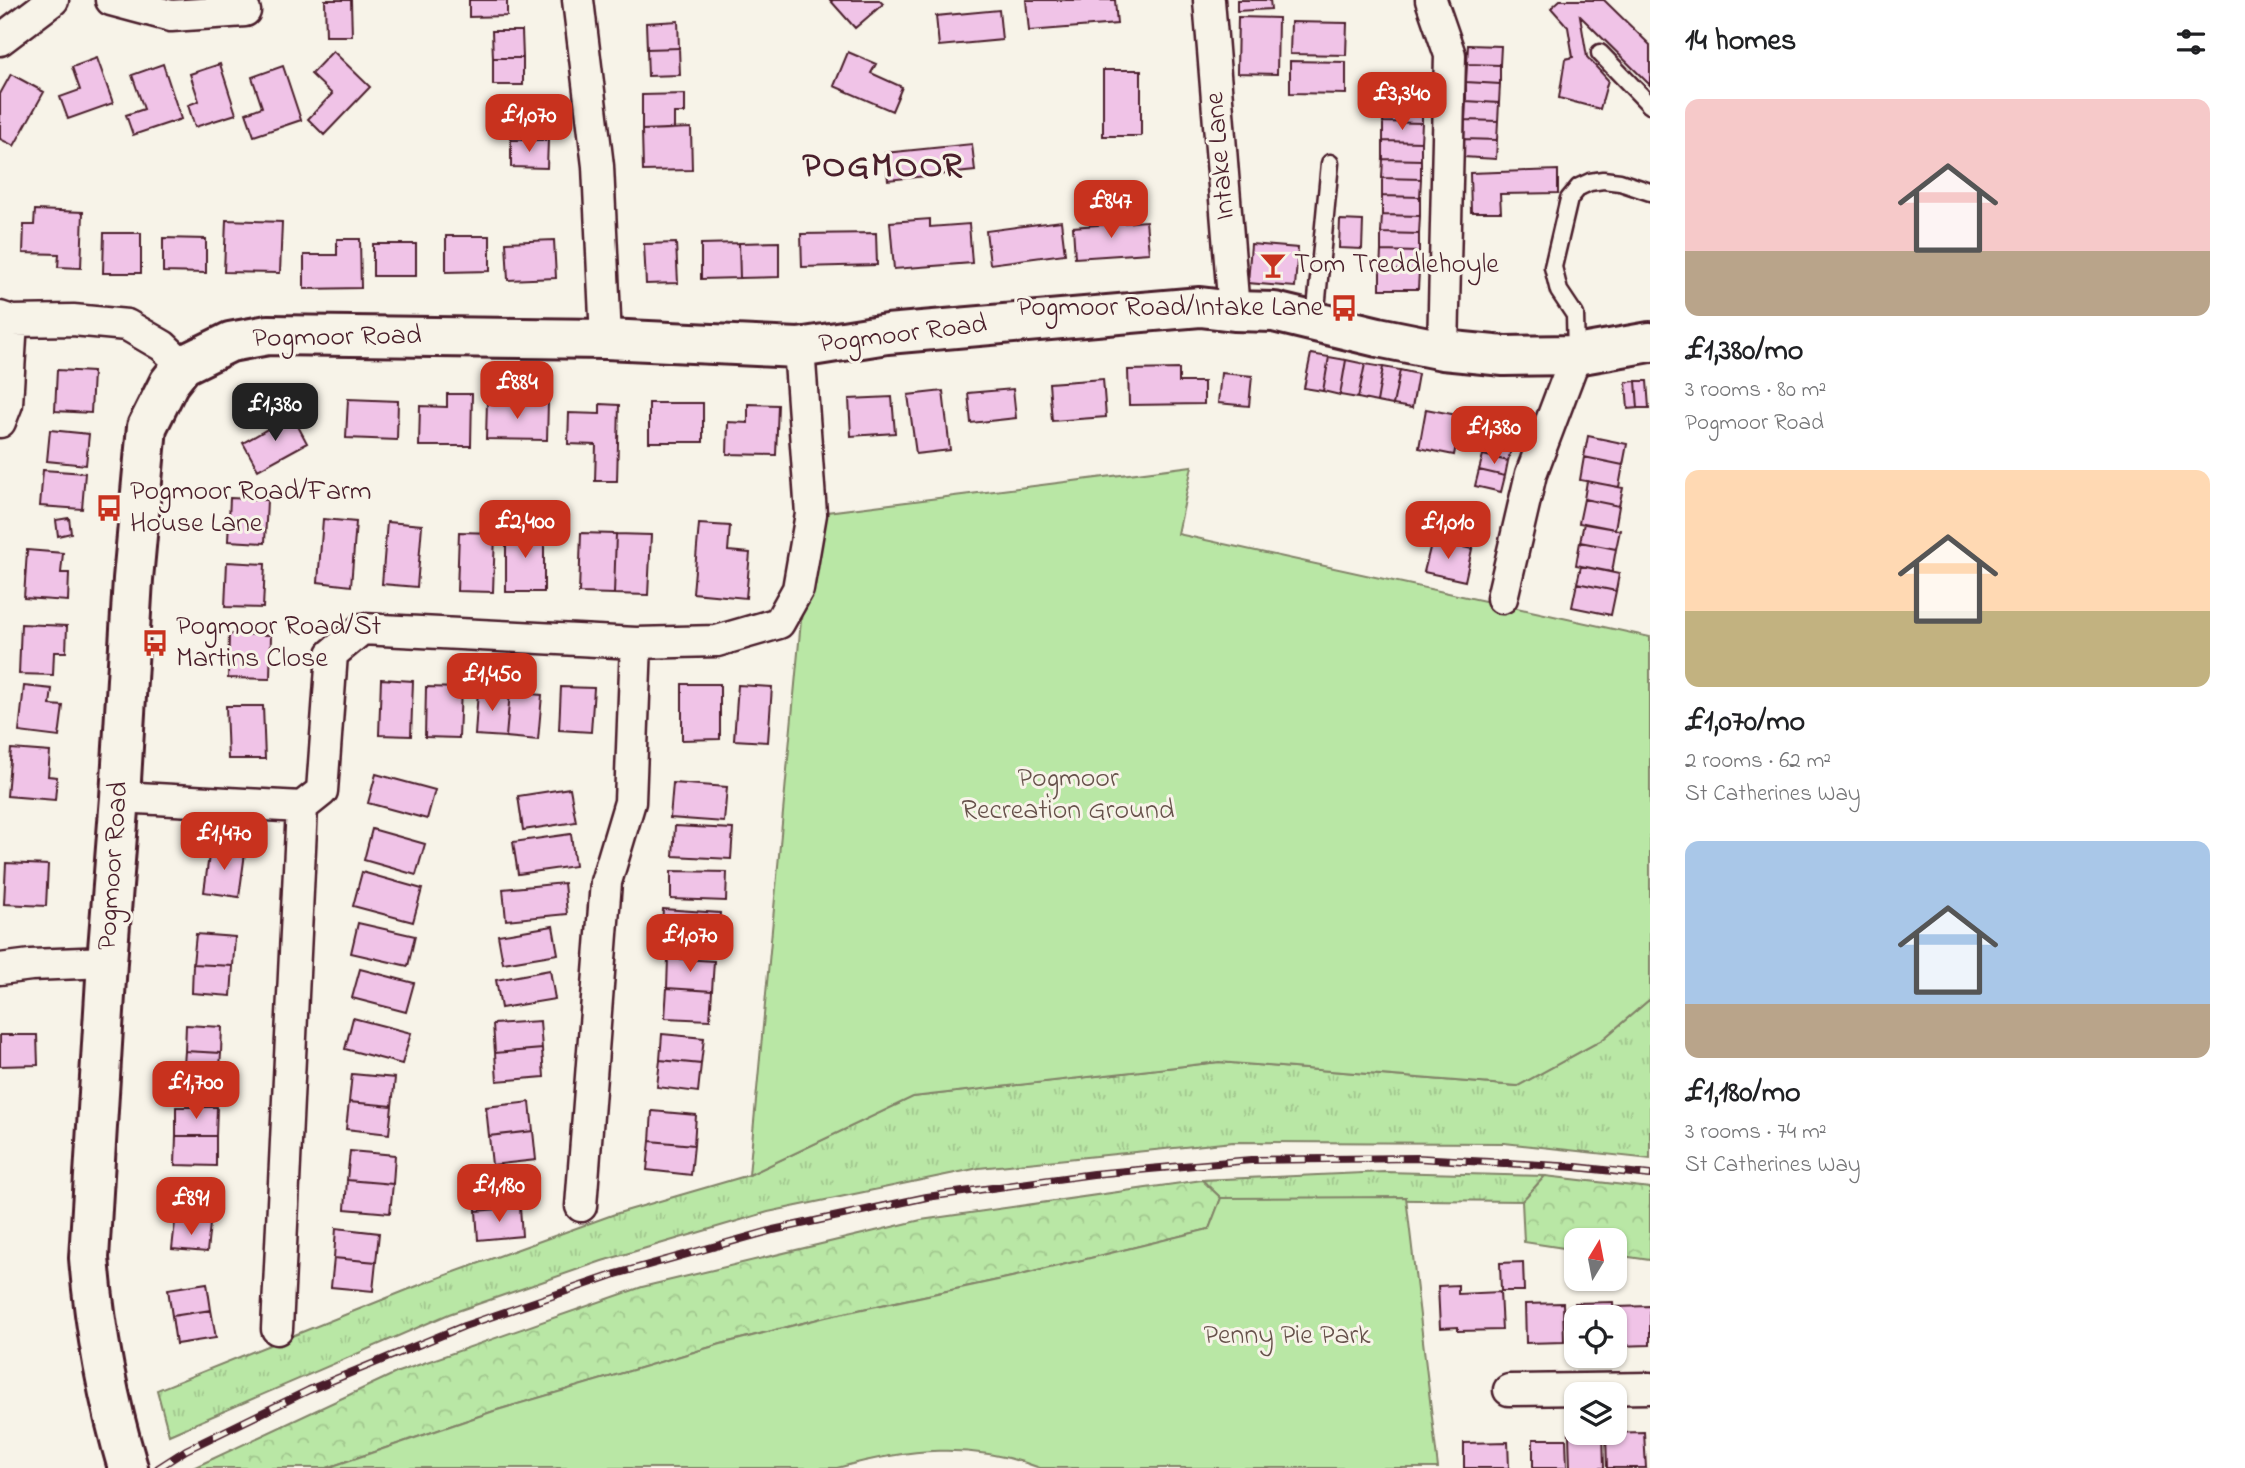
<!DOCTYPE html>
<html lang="en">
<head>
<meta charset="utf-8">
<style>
	:root { --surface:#fff; --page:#f6f6f6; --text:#202124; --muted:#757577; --accent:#c8321e }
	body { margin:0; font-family:"Indie Flower",sans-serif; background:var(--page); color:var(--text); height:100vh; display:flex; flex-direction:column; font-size:26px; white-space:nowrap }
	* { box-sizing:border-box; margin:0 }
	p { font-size:23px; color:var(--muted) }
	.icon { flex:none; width:38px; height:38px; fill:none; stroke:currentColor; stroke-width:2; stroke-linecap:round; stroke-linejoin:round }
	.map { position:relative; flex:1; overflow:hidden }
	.drawer { display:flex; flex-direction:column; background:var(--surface); width:595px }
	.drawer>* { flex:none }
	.needle { width:46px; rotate:10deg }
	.fabs { position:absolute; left:1564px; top:1228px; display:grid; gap:14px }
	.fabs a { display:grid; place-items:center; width:63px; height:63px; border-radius:14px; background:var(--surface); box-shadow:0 2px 5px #0004; font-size:35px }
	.price { position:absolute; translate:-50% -60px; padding:0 16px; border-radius:14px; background:var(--accent); color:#fff; font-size:23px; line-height:46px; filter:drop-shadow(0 2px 4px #0008) }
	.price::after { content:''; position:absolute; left:50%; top:42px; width:21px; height:16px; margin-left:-10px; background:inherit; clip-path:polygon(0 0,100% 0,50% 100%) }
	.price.active { background:#222; color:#fff }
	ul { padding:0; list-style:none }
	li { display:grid; align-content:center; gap:14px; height:371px; padding:0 35px }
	li span { display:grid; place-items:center; height:217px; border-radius:14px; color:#555 }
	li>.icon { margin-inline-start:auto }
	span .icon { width:126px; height:126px; fill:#fffc; stroke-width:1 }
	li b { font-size:30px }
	h2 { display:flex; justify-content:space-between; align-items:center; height:84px; padding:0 35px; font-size:30px }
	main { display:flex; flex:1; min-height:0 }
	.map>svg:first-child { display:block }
	.grass { fill:url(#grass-tufts); stroke:#828368; stroke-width:2 }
	.forest { fill:url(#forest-crowns); stroke:#828368; stroke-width:2 }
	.green { fill:#b9e7a5; stroke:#828368; stroke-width:2 }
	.building { fill:#f0c3e7; stroke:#4a1f2b; stroke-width:2 }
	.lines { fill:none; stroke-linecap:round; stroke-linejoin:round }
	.service-casing { stroke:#4a1f2b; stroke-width:21 }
	.minor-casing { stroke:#4a1f2b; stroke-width:35 }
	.tertiary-casing { stroke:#4a1f2b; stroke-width:44 }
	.service { stroke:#f7f3e8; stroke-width:16 }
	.minor { stroke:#f7f3e8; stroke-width:30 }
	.tertiary { stroke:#f7f3e8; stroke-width:38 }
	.rail-casing { stroke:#4a1f2b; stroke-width:8 }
	.rail { stroke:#f7f3e8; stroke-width:5; stroke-dasharray:16; stroke-linecap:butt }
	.labels { text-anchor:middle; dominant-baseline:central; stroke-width:6; stroke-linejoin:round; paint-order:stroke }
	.street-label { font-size:28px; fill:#4a1f2b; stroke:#f7f3e8 }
	.poi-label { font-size:28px; fill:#4a1f2b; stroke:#f7f3e8; text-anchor:start }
	.park-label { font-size:28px; fill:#66514a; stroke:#f7f3e8 }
	.district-label { font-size:35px; font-weight:bold; letter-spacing:2px; fill:#4a1f2b; stroke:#f7f3e8 }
</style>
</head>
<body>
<main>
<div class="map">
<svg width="1650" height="1468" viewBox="0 0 1650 1468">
	<defs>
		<pattern id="grass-tufts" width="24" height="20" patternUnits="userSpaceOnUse" patternTransform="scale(1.75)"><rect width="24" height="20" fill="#b9e7a5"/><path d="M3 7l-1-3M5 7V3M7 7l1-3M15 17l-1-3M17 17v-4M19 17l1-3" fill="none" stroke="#a1c68e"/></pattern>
		<pattern id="forest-crowns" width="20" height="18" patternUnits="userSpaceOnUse" patternTransform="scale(1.75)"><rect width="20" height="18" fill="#b9e7a5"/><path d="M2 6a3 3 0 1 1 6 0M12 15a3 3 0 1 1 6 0" fill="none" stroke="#a1c68e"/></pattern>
	</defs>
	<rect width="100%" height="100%" fill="#f7f3e8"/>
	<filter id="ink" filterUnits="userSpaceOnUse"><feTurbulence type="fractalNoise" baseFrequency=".0143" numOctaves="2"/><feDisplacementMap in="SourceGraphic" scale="14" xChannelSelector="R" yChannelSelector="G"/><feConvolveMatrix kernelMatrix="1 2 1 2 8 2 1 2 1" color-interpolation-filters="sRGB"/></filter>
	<g filter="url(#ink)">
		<path class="grass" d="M1650,999V1159L1504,1143L1233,1142L979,1168L768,1212L602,1261L449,1314L169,1435L157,1390L427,1282L615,1214L749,1175L912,1097L1219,1062L1517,1086L1602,1040Z
			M1385,1172L1545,1176L1522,1201L1221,1198L1202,1180Z"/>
		<path class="forest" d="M1545,1176L1650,1188V1260L1615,1255V1241H1577V1250L1524,1242L1522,1201Z
			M1202,1180L1221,1198L1209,1229L1021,1275L826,1317L721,1344L494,1411L327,1468H193L398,1372L642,1287L921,1220Z"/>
		<path class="green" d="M1192,466L1178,534L1650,637V999L1602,1040L1518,1086L1219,1062L913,1097L749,1175L811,514Z
			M1406,1197L1438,1468H1040C971,1441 906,1449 837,1468H327L494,1411L721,1344L826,1317L1021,1275L1209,1229L1221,1198Z"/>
		<path class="building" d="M325,0H351L352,36H326Z
			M469,0H507V16L469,17Z
			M830,0H879L883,4L855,28Z
			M1026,0H1115L1117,24L1029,31Z
			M1237,0H1270L1271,9L1237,11Z
			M1560,0H1604L1650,45V85L1580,16L1587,57L1608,80L1600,109L1559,98L1565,59L1573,57L1568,27L1551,8Z
			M999,10L1002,40L939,46L936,16Z
			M1238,17L1278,18L1277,74L1237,73Z
			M678,21L679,48L647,49L646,23Z
			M1291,22L1347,23L1346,55L1290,54Z
			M492,31H522L523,58H493Z
			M1468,45L1501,46L1500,65L1467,64Z
			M679,48L680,75L648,76L647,49Z
			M333,51L370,87L324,135L308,119L332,94L311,74Z
			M848,52L876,64L871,73L902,87L892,111L834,86Z
			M97,58L113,103L68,119L60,97L80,90L72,67Z
			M493,58H523V85H493Z
			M1290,61L1346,62V94L1290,93Z
			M163,64L181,119L133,135L126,115L144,109L132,75Z
			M220,64L236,114L195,127L188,105L199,101L190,74Z
			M1467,64L1500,65V84L1466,82Z
			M283,66L301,120L254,136L246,113L262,107L252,77Z
			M1103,70H1141V136H1103Z
			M11,74L44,92L14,146L0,139V94Z
			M1466,82L1500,84L1499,103L1466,101Z
			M685,94V113H674V129L642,130V95Z
			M1466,101L1499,103L1498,121L1465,120Z
			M1384,104L1422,105V123L1383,122Z
			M548,113V140H511V114Z
			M1465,120L1498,121L1497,140L1464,139Z
			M1383,122L1422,123L1421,142L1383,141Z
			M691,128L692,170L643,171L642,130Z
			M1464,139L1497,140L1496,159L1463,157Z
			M511,140H548L547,168L511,167Z
			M1383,141L1421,142V160L1383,159Z
			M972,144L975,171L888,180L885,153Z
			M1383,159L1421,160V179L1382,178Z
			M1558,170V193L1500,194L1501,212H1471L1470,173Z
			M1382,178L1421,179L1420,197L1382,196Z
			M1382,196L1420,197V216L1382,215Z
			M35,210L83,212L81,268L58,267L59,254L23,253L24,225H34Z
			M1382,215L1420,216L1419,234L1381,233Z
			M930,219V227L969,224L972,263L894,269L890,222Z
			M226,220L282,222L280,273L224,272Z
			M1340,220L1363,221L1362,249L1339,248Z
			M1061,221L1065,254L990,264L986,231Z
			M1146,221L1149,253L1075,258L1073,227Z
			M104,233H141V273H103Z
			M876,233L877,265L802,267L801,234Z
			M1381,233L1419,234V252L1381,251Z
			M446,236H490V271L446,272Z
			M163,238L206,239V273L163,272Z
			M337,239H360L361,288L304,289V255H337Z
			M554,240L556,278L508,280L506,242Z
			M779,242V277L740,278L739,243Z
			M676,243L678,283L646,284L644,244Z
			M739,243L740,278L701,279V244Z
			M373,244H416V276H373Z
			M1251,244L1298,248L1295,287L1248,283Z
			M1381,251L1419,252V271L1380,270Z
			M1380,270L1419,271L1418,289H1380Z
			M1311,354L1329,357L1323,391L1304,388Z
			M1329,357L1346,360L1340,395L1323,391Z
			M1346,360L1365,364L1358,398L1340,395Z
			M1365,364L1383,367L1377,402L1358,398Z
			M1383,367L1400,370L1393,405L1377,402Z
			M1179,369V382H1204V404L1129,405L1128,370Z
			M57,370L93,372L91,413L55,411Z
			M1400,370L1418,374L1412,408L1393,405Z
			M1221,373L1252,376L1249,406L1218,403Z
			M1103,379L1106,417L1052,421L1049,383Z
			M1636,381L1638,408L1628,409L1626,382Z
			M1636,381H1647L1649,408H1638Z
			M1013,389L1016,418L971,423L968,393Z
			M943,391L950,450L916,454L908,395Z
			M447,394H472L471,446H419L420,406L447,407Z
			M892,397L895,433L851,436L849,399Z
			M348,399L398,401L397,440L346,438Z
			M487,401L548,402L547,440L486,439Z
			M649,403H703V442H649Z
			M600,404L619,405L617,481H595L596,445L568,444L569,413L600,414Z
			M748,404L778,405L776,455L727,454L728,422L748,423Z
			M1426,409L1462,416L1454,455L1419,448Z
			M292,415L307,443L258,470L243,443Z
			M1491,424L1516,430L1512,445L1487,439Z
			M50,430L89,434L86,465L47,461Z
			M1588,436L1627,444L1623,465L1584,457Z
			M1487,439L1512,445L1508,461L1483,455Z
			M1483,455L1508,461L1505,476L1479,470Z
			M1584,457L1623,465L1619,487L1580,480Z
			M43,470L85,473L82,509L40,506Z
			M1479,470L1505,476L1501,492L1475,486Z
			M1587,481L1623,488L1619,506L1584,499Z
			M230,498L267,500L265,543L228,541Z
			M1584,499L1619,506L1615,529L1579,523Z
			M1452,506L1481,513L1472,549L1432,540L1437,515L1449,518Z
			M69,518L71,533L58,536L56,520Z
			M323,519L356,522L351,586L318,582Z
			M387,522L422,525L417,587L382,584Z
			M1584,523L1620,530L1616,549L1580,542Z
			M699,524L730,526L728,551L750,553L746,598L693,593Z
			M506,528H544V592H506Z
			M459,532L495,533L493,592L457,591Z
			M581,533L616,534L614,594L579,593Z
			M616,534L651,535L648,595L614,594Z
			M1432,540L1472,549L1465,581L1424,572Z
			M1580,542L1616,549L1612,572L1576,565Z
			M27,550L63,553L61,573H69L68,601L24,598Z
			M227,562L265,564L263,608L225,607Z
			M1581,566L1619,574L1616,591L1577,583Z
			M1577,583L1616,591L1611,615L1572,607Z
			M21,624L67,626L66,652H54L53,675L19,674Z
			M229,634L271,635L270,679L228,678Z
			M381,679L413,681L411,736L379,735Z
			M682,684H720V739L682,740Z
			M738,685L772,687L768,742L734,740Z
			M24,686L52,689L50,705L63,706L59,737L19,732Z
			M426,687L461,688L459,738L425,737Z
			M561,687L594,688L591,732L559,730Z
			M478,690L510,692L506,737L475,735Z
			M510,692L542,695L538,740L506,737Z
			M226,706H263L265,759H228Z
			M11,749L50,752L48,776L57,777L55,800L7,796Z
			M376,774L435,790L427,819L368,803Z
			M673,783L727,787L724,822L670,818Z
			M570,788L576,822L523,830L518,796Z
			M675,826L733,829L731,859L673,856Z
			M372,829L425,844L416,875L364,860Z
			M571,834L575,866L518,874L513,842Z
			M210,848L245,853L239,897L204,892Z
			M6,863L48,865L46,906L4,904Z
			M671,871L727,872L726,901L671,899Z
			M362,872L422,889L413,922L353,906Z
			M564,883L567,914L506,920L503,889Z
			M663,909L720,913L718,942L661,939Z
			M358,923L415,936L408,966L351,953Z
			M553,926L558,954L503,963L498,935Z
			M196,934L235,937L233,966L193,964Z
			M668,958L714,961L712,991L667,988Z
			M193,964L233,966L231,996L192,993Z
			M360,969L414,983L406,1012L352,998Z
			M550,970L555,999L501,1008L496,980Z
			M667,988L712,991L710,1020L665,1018Z
			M353,1018L411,1033L402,1064L345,1049Z
			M540,1021L542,1049L495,1053L493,1024Z
			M186,1025L222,1027L221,1053L185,1051Z
			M662,1034L704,1038L701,1064L660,1060Z
			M0,1035H37L38,1065L0,1066Z
			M542,1049L544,1077L497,1081L495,1053Z
			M185,1051L221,1053L219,1081L183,1078Z
			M660,1060L701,1064L698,1092L657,1087Z
			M352,1074L395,1078L392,1106L349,1102Z
			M349,1102L392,1106L389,1134L346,1129Z
			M530,1102L533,1131L489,1136L486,1107Z
			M176,1107H217L216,1136H176Z
			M652,1111L696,1115L694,1145L650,1141Z
			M533,1131L536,1160L492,1165L489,1136Z
			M176,1136H216V1166L175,1165Z
			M650,1141L694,1145L691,1175L647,1170Z
			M350,1151L395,1155L393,1184L347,1180Z
			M518,1179L520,1207L476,1211L474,1182Z
			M347,1180L393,1184L390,1213L345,1209Z
			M177,1195L212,1197L210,1224L175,1222Z
			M520,1207L522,1236L478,1240L476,1211Z
			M175,1222L210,1224L207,1252L172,1249Z
			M336,1228L379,1233L376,1262L334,1258Z
			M334,1258L376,1262L373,1291L331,1287Z
			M1523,1262L1524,1291H1501L1500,1263Z
			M207,1283L211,1310L172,1316L168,1289Z
			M1458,1285V1294L1500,1292L1502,1330L1458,1331V1327L1440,1328L1438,1286Z
			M1613,1302L1614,1318H1577L1576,1342L1575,1303Z
			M1563,1303L1564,1342L1526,1343L1525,1304Z
			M1650,1306V1345L1617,1346L1616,1307Z
			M211,1310L216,1338L176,1344L172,1316Z
			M1644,1432L1646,1468H1607L1606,1433Z
			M1603,1433L1604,1468H1570L1569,1434Z
			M1533,1439H1566L1567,1468H1533Z
			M1508,1442L1509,1468H1464V1443Z"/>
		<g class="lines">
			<defs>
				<path id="service" d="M1600,53L1650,105
					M1315,320L1330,163
					M1576,355L1575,315L1559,291L1553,267L1569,199L1579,187L1590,182L1603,180L1620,182L1650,192"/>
				<path id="minor" d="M111,0L171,16L245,11
					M578,0L598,166L606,339
					M1209,0L1234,311
					M1431,0L1450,55L1443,350
					M0,40L53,0
					M0,317L12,321L73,320L127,325L163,346L183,365
					M0,422L7,404L12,321
					M1502,598L1531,474L1576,355
					M120,797L302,807
					M0,969L31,965L107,962
					M581,1206L606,882L630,802L636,643
					M277,1329L302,807L322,791L332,654L362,629L636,643L717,641L779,623L798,589L811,514L799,348
					M1509,1390L1650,1388"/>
				<path id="tertiary" d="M128,1468C107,1397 95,1331 89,1258L107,962L120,797L133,579L147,427L169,383L183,365L230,342L268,335L606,339L799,348L887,334L1200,307L1234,311L1274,312L1378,337L1443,350L1504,356L1576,355L1650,342"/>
			</defs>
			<use href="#service" class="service-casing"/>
			<use href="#minor" class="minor-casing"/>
			<use href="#tertiary" class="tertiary-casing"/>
			<use href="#service" class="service"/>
			<use href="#minor" class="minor"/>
			<use href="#tertiary" class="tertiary"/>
			<defs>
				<path id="rail" d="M158,1468L186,1450L309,1390L464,1326L616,1274L773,1230L927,1197L1093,1174L1251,1160L1417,1158L1576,1167L1650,1175"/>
			</defs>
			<use href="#rail" class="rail-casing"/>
			<use href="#rail" class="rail"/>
		</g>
	</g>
	<defs>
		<symbol id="bar-bare" viewBox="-9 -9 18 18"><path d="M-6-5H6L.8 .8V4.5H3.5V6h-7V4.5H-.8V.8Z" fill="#c8321e" stroke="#f7f3e8" stroke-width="2.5" paint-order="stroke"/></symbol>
		<symbol id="bus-bare" viewBox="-9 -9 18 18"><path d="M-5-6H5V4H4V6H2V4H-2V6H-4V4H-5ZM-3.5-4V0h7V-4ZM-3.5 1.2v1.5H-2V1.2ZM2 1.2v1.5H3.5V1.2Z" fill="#c8321e" stroke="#f7f3e8" stroke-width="2.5" paint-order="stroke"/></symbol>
	</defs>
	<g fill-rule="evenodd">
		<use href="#bar-bare" x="1254" y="246" width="38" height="38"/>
		<use href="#bus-bare" x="1325" y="289" width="38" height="38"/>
		<use href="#bus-bare" x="90" y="489" width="38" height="38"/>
		<use href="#bus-bare" x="136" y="624" width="38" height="38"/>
	</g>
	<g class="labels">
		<g class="street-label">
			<text transform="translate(1221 156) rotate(-95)">Intake Lane</text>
			<text transform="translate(903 335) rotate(-7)">Pogmoor Road</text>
			<text transform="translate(337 338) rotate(-1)">Pogmoor Road</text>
			<text transform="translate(114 866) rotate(-86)">Pogmoor Road</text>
		</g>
		<g class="poi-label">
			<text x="1294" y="265">Tom Treddlehoyle</text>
			<text x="1323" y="308" text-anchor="end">Pogmoor Road/Intake Lane</text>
			<text x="130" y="492">Pogmoor Road/Farm<tspan x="130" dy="32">House Lane</tspan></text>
			<text x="176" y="627">Pogmoor Road/St<tspan x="176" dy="32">Martins Close</tspan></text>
		</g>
		<g class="park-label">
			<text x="1068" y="779">Pogmoor<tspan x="1068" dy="32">Recreation Ground</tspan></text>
			<text x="1287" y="1336">Penny Pie Park</text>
		</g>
		<g class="district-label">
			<text x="883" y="167">POGMOOR</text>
		</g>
	</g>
</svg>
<div class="fabs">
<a><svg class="needle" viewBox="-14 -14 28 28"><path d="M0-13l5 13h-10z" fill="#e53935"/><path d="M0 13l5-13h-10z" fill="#757577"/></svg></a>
<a><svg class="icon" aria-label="locate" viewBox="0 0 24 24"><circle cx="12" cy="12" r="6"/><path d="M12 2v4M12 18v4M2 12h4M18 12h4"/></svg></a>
<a><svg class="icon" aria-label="layers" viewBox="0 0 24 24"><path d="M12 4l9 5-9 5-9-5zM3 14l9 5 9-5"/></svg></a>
</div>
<b class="price" style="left:1402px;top:132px">£3,340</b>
<b class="price" style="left:529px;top:154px">£1,070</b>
<b class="price" style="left:1111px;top:240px">£847</b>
<b class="price" style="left:517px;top:421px">£884</b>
<b class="price active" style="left:275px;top:443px">£1,380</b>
<b class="price" style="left:1494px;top:466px">£1,380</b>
<b class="price" style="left:525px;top:560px">£2,400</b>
<b class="price" style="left:1448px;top:561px">£1,010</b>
<b class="price" style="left:492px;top:713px">£1,450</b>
<b class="price" style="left:224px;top:872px">£1,470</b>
<b class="price" style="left:690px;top:974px">£1,070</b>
<b class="price" style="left:196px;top:1121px">£1,700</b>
<b class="price" style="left:499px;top:1224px">£1,180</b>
<b class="price" style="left:191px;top:1237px">£891</b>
</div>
<section class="drawer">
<h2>14 homes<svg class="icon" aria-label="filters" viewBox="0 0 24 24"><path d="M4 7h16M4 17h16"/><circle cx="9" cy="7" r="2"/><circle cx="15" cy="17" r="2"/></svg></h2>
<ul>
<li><span style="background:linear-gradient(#f6c9c9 70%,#b9a48a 0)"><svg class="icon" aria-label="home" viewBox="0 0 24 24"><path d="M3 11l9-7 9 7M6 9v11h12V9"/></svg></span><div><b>£1,380/mo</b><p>3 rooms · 80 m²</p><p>Pogmoor Road</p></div></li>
<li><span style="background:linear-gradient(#ffd9b3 65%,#c2b280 0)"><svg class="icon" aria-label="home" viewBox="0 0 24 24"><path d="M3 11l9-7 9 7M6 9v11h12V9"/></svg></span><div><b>£1,070/mo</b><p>2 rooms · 62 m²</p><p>St Catherines Way</p></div></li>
<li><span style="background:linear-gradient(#a9c7e8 75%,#b9a48a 0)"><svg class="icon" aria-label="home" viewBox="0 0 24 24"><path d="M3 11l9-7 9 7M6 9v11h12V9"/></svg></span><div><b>£1,180/mo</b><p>3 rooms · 74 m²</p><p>St Catherines Way</p></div></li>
</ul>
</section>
</main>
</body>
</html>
